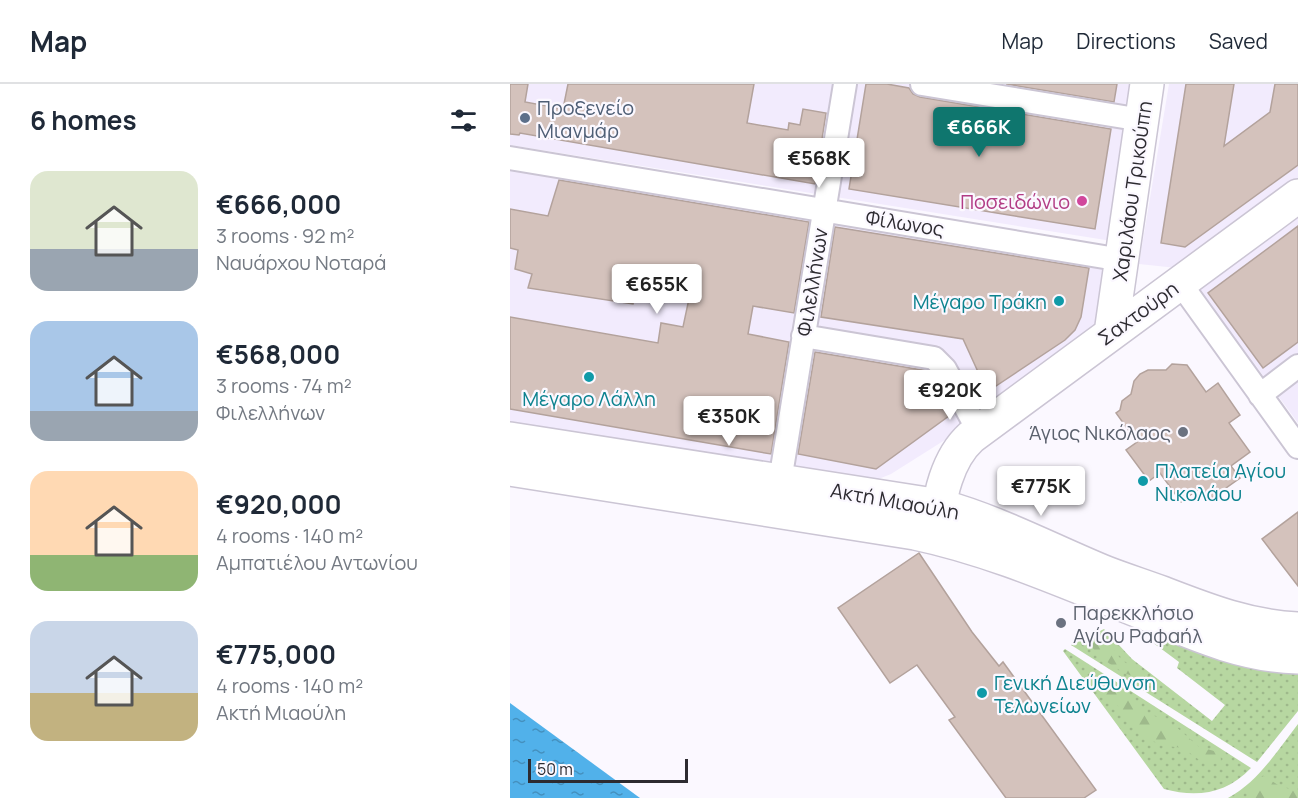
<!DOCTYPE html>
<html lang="en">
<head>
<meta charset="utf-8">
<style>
	:root { --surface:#fff; --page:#f6f6f7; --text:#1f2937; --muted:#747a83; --line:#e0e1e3; --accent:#0f766e }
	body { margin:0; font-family:Manrope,sans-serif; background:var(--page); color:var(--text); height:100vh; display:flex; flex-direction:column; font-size:22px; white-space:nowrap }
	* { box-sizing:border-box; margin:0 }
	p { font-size:20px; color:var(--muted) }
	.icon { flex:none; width:33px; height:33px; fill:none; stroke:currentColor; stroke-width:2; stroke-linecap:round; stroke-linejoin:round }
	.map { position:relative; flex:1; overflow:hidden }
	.side { display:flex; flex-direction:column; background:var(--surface); width:510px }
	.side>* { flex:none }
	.scale { position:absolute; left:18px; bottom:15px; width:160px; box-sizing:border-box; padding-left:6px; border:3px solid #2d2b31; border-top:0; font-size:16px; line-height:21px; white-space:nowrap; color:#2d2b31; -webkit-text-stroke:4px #fbf8ff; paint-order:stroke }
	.price { position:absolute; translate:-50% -51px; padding:0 14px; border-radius:6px; background:#fff; color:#222; font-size:20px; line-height:39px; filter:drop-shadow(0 2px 3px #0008) }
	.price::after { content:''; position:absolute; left:50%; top:36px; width:18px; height:14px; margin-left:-9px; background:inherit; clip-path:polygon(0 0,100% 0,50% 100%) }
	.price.selected { background:var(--accent); color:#fff }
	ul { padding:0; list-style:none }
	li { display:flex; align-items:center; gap:18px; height:150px; padding:0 30px }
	li span { display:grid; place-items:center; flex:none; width:168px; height:120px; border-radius:18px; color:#555 }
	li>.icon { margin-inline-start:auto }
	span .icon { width:72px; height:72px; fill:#fffc; stroke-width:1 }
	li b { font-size:26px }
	h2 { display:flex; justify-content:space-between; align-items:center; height:72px; padding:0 30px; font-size:26px }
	header { display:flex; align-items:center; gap:36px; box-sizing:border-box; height:84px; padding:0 30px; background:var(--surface); border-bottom:2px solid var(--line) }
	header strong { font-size:28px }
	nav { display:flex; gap:33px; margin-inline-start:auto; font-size:21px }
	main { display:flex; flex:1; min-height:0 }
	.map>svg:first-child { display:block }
	.built { fill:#f2ebfd }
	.grass { fill:url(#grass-dots) }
	.forest { fill:url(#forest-firs) }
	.water { fill:url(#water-ripples) }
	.building { fill:#d4c2bc; stroke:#b3a29c; stroke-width:1.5 }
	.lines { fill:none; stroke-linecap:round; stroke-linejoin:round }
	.street-casing { stroke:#cbc5d4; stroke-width:26 }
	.secondary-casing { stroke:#cbc5d4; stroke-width:36 }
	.street { stroke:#fff; stroke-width:22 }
	.secondary { stroke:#fff; stroke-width:33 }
	.service-dot { fill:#5c6f8a; stroke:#fbf8ff; stroke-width:2 }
	.hotel-dot { fill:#d1479c; stroke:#fbf8ff; stroke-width:2 }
	.culture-dot { fill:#0f9aa8; stroke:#fbf8ff; stroke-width:2 }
	.worship-dot { fill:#6b7280; stroke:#fbf8ff; stroke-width:2 }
	.labels { text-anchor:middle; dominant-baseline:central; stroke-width:4.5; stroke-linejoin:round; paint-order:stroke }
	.service-label { font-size:20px; fill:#4e5e75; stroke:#fbf8ff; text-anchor:start }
	.street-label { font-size:20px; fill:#2d2b31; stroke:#fbf8ff }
	.hotel-label { font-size:20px; fill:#b23c85; stroke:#fbf8ff; text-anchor:end }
	.culture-label { font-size:20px; fill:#0d838f; stroke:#fbf8ff; text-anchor:start }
	.worship-label { font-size:20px; fill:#5b616d; stroke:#fbf8ff; text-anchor:end }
</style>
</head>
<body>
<header>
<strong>Map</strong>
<nav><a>Map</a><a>Directions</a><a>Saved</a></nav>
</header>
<main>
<section class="side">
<h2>6 homes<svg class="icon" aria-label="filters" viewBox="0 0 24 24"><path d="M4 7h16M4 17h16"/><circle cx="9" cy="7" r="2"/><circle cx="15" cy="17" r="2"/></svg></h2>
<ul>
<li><span style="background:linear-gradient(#dfe7d0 65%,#9aa5b1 0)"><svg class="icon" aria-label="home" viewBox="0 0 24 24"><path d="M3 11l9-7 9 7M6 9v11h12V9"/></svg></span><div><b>€666,000</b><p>3 rooms · 92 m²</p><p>Ναυάρχου Νοταρά</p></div></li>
<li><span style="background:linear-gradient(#a9c7e8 75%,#9aa5b1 0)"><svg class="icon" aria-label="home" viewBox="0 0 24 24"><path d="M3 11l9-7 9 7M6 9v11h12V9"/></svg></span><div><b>€568,000</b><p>3 rooms · 74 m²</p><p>Φιλελλήνων</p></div></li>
<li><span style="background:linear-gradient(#ffd9b3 70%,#8fb573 0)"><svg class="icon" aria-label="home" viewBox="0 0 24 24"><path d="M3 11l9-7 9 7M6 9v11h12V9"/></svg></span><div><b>€920,000</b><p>4 rooms · 140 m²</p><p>Αμπατιέλου Αντωνίου</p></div></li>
<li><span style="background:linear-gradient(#c9d6e8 60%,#c2b280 0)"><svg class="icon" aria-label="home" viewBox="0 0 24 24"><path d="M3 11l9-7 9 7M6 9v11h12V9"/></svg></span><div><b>€775,000</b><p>4 rooms · 140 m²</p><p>Ακτή Μιαούλη</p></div></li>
</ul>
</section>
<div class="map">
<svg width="788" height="714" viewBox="0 0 788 714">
	<defs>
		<pattern id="grass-dots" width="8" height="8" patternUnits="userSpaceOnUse" patternTransform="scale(1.5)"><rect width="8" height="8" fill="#b7d7a1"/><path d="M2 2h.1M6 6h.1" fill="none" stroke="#9eb98b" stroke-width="1.8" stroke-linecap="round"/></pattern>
		<pattern id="forest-firs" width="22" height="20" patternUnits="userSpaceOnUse" patternTransform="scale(1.5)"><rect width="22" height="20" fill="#b7d7a1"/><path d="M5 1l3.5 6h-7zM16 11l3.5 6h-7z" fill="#9eb98b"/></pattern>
		<pattern id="water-ripples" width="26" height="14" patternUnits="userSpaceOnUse" patternTransform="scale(1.5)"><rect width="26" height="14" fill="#51b1ea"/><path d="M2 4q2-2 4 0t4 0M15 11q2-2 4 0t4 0" fill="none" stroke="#4490be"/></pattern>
	</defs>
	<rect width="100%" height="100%" fill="#fbf8ff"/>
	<path class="built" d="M0,0H625L602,157L0,61Z
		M659,0H788V97L667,184L629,180Z
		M0,77L599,178L590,239L446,349L381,390L366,396L0,341Z
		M788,128V339L688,203Z"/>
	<path class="grass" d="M594,545L622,575L702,637L715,621L667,584L669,578L642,558L643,548L788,588V627L747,678L561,561Z
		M555,565L741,684C716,710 687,714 654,705L553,567Z
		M788,640V714H718C748,698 767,667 788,640Z"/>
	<path class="forest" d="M592,550C602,557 604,569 613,577C620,582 628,583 635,588L632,594C619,595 582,571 580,558L587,551Z
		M595,600L622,613L636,628L664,641L689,663L708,668L711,675L710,678L700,681L692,678L673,664L649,661L620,640L606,619L591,613L588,605Z
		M754,692L768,701L788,708V714H737V707L749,694Z"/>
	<path class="water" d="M0,619L130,714H0Z"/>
	<path class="building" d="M0,0H18L15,18L53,25L58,0H244L237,39L278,46L279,39L290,41L293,25L316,29L305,100L10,49L9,51L0,50Z
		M356,0H377L399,4L403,10L410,13L601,45L585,145L339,105Z
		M496,0H607L604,18Z
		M676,0H724L714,62L760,28L765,0H788V81L675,163L651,159Z
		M49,96L299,138L284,229L243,222L238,250L279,258L261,370L0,325V233L148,259L151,239L173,243L180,210L127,201L123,220L18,204L22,190L5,185L8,166L0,164V125L38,132Z
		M788,142V258L753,284L698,209Z
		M325,143L579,184L571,233L565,246L555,256L483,304L474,301L453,255L311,233Z
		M305,268L418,287L424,293L443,329L366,385L288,370Z
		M662,280L677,281L696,308L708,299L730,331L719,339L740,368L721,382L730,394L699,416L690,404L671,418L650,389L639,397L616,366L627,358L606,329L610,326L612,317L621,310L624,297L630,290L638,286H656Z
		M788,428V502L752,455Z
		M409,469L462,548L489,582L493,578L586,706L574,714H496L439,636L445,633L407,581L380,599L328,524Z"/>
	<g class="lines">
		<defs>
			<path id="street" d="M412,0L632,36
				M0,74L612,176
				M670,199L788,363
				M293,252L424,274L435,285L469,348
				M750,311L788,282
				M270,397L335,0"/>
			<path id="secondary" d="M601,249L637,0
				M0,355L430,422C488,438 540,466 596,489C614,496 633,502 652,509C696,526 739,543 788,545
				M0,385L405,449C486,466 562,501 639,531C687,551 735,572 788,573
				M430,444C426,414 439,373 461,353L788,112"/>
		</defs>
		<use href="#street" class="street-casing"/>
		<use href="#secondary" class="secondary-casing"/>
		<use href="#street" class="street"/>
		<use href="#secondary" class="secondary"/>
	</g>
	<circle class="service-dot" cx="15" cy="34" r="6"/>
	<circle class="hotel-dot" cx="572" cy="117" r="6"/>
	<g class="culture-dot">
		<circle cx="549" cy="217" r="6"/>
		<circle cx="79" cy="293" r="6"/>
		<circle cx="633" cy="397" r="6"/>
		<circle cx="472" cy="609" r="6"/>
	</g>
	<g class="worship-dot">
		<circle cx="673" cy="348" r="6"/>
		<circle cx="551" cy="539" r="6"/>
	</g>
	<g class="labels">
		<g class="service-label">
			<text x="27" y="23">Προξενείο<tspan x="27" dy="23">Μιανμάρ</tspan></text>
		</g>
		<g class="street-label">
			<text transform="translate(622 107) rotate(-82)">Χαριλάου Τρικούπη</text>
			<text transform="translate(395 139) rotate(9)">Φίλωνος</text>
			<text transform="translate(302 198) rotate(-81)">Φιλελλήνων</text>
			<text transform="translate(628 229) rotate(-36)">Σαχτούρη</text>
			<text transform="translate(385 417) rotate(10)">Ακτή Μιαούλη</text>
		</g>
		<g class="hotel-label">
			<text x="560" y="117">Ποσειδώνιο</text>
		</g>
		<g class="culture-label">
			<text x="537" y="217" text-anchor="end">Μέγαρο Τράκη</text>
			<text x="79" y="314" text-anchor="middle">Μέγαρο Λάλλη</text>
			<text x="645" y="386">Πλατεία Αγίου<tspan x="645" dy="23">Νικολάου</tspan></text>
			<text x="484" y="598">Γενική Διεύθυνση<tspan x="484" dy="23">Τελωνείων</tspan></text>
		</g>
		<g class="worship-label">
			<text x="661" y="348">Άγιος Νικόλαος</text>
			<text x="563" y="528" text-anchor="start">Παρεκκλήσιο<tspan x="563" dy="23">Αγίου Ραφαήλ</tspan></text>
		</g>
	</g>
</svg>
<div class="scale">50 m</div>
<b class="price selected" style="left:469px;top:74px">€666K</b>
<b class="price" style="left:309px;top:105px">€568K</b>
<b class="price" style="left:147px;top:231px">€655K</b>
<b class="price" style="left:440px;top:337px">€920K</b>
<b class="price" style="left:219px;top:363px">€350K</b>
<b class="price" style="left:531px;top:433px">€775K</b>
</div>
</main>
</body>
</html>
